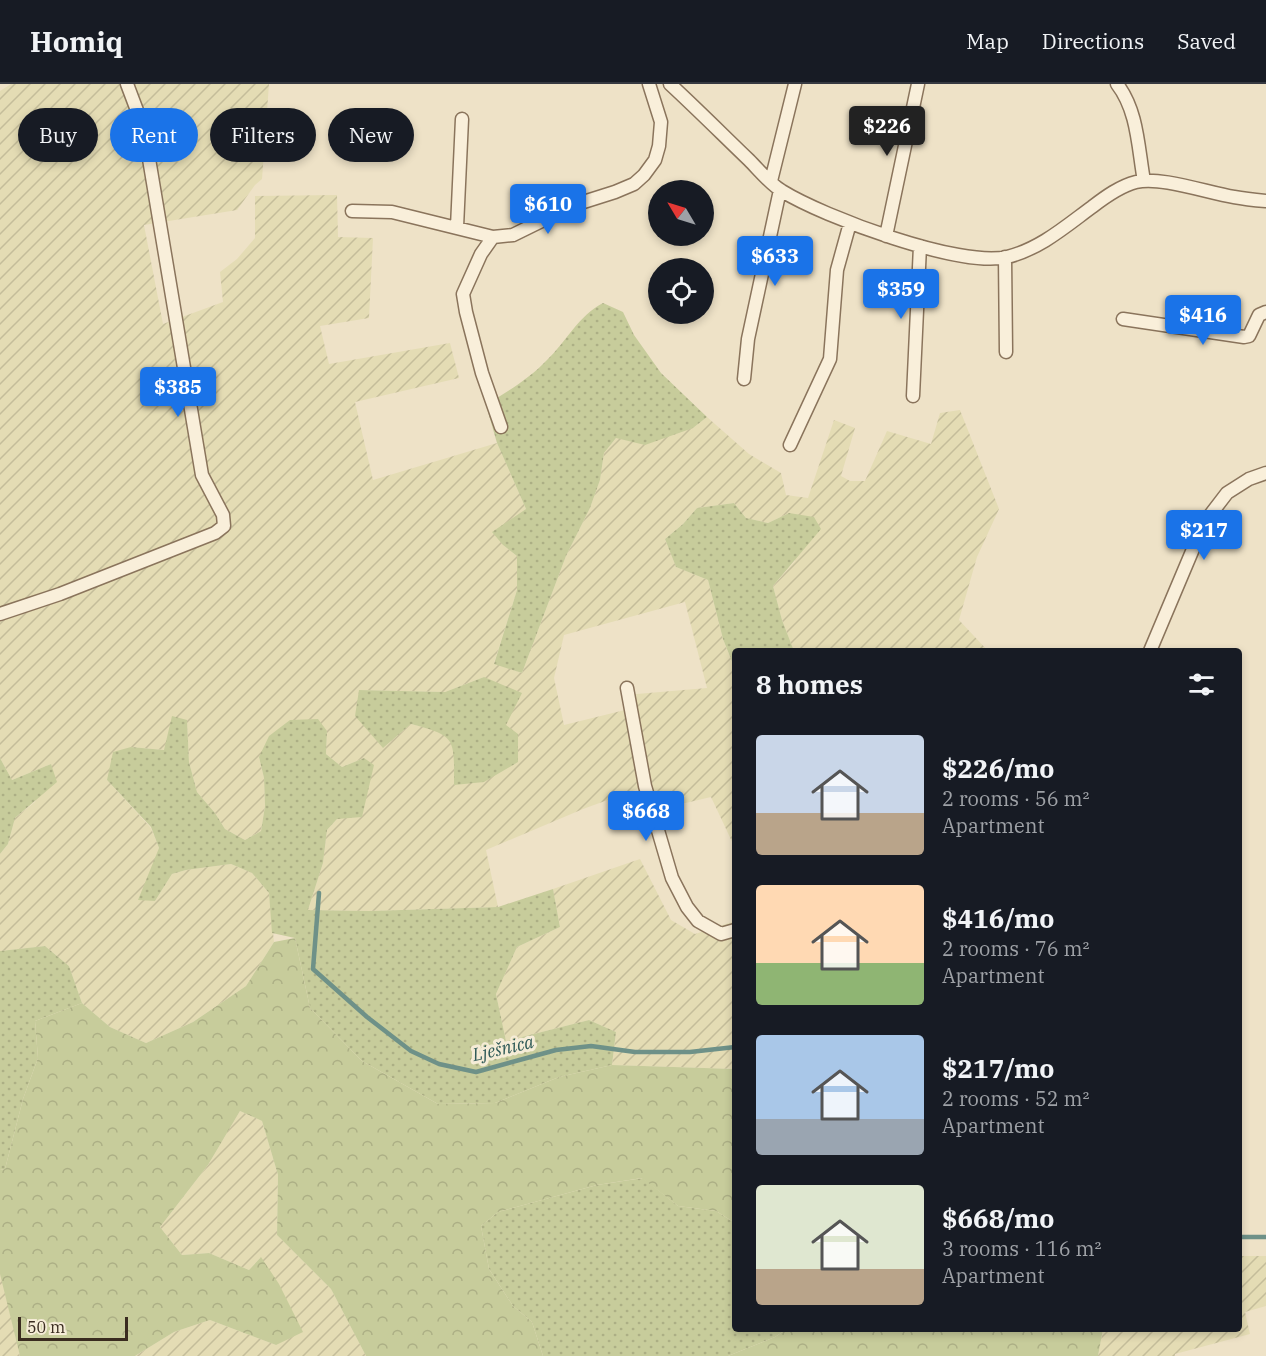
<!DOCTYPE html>
<html lang="en">
<head>
<meta charset="utf-8">
<style>
	:root { --surface:#171b24; --page:#20242c; --text:#f1f3f6; --muted:#9ea1a6; --line:#363941; --accent:#1a73e8 }
	body { margin:0; font-family:"IBM Plex Serif",serif; background:var(--page); color:var(--text); height:100vh; display:flex; flex-direction:column; font-size:22px; white-space:nowrap }
	* { box-sizing:border-box; margin:0 }
	p { font-size:20px; color:var(--muted) }
	.icon { flex:none; width:33px; height:33px; fill:none; stroke:currentColor; stroke-width:2; stroke-linecap:round; stroke-linejoin:round }
	.map { position:relative; flex:1; overflow:hidden }
	.drawer { position:absolute; left:732px; top:564px; width:510px; height:684px; display:flex; flex-direction:column; background:var(--surface); border-radius:6px; box-shadow:0 3px 9px #0003 }
	.drawer>* { flex:none }
	.hud { position:absolute; left:18px; top:24px; width:570px; height:54px; display:flex; gap:12px }
	.needle { width:39px; rotate:308deg }
	.fabs { position:absolute; left:648px; top:96px; display:grid; gap:12px }
	.fabs a { display:grid; place-items:center; width:66px; height:66px; border-radius:50%; background:var(--surface); box-shadow:0 3px 9px #0003; font-size:30px }
	.scale { position:absolute; left:18px; bottom:15px; width:110px; box-sizing:border-box; padding-left:6px; border:3px solid #3a2c20; border-top:0; font-size:16px; line-height:21px; white-space:nowrap; color:#3a2c20; -webkit-text-stroke:4px #f5ecd7; paint-order:stroke }
	.price { position:absolute; translate:-50% -51px; padding:0 14px; border-radius:6px; background:var(--accent); color:#fff; font-size:20px; line-height:39px; filter:drop-shadow(0 2px 3px #0008) }
	.price::after { content:''; position:absolute; left:50%; top:36px; width:18px; height:14px; margin-left:-9px; background:inherit; clip-path:polygon(0 0,100% 0,50% 100%) }
	.price.active { background:#222; color:#fff }
	ul { padding:0; list-style:none }
	li { display:flex; align-items:center; gap:18px; height:150px; padding:0 24px }
	li span { display:grid; place-items:center; flex:none; width:168px; height:120px; border-radius:6px; color:#555 }
	li>.icon { margin-inline-start:auto }
	span .icon { width:72px; height:72px; fill:#fffc; stroke-width:1 }
	li b { font-size:26px }
	h2 { display:flex; justify-content:space-between; align-items:center; height:72px; padding:0 24px; font-size:26px }
	.tag { padding:0 21px; border-radius:27px; background:var(--surface); box-shadow:0 3px 9px #0003; font-size:21px; line-height:54px }
	.tag.active { background:var(--accent); color:#fff }
	header { display:flex; align-items:center; gap:36px; box-sizing:border-box; height:84px; padding:0 30px; background:var(--surface); border-bottom:2px solid var(--line) }
	header strong { font-size:28px }
	nav { display:flex; gap:33px; margin-inline-start:auto; font-size:21px }
	.map>svg:first-child { display:block }
	.farmland { fill:url(#farmland-furrows); fill-rule:evenodd }
	.grass { fill:url(#grass-dots) }
	.forest { fill:url(#forest-crowns) }
	.lines { fill:none; stroke-linecap:round; stroke-linejoin:round }
	.stream { stroke:#6e9188; stroke-width:4.5 }
	.minor-casing { stroke:#8a745c; stroke-width:15 }
	.minor { stroke:#f9efda; stroke-width:12 }
	.labels { text-anchor:middle; dominant-baseline:central; stroke-width:6; stroke-linejoin:round; paint-order:stroke }
	.water-label { font-size:18px; font-style:italic; fill:#2f5a57; stroke:#f5ecd7 }
</style>
</head>
<body>
<header>
<strong>Homiq</strong>
<nav><a>Map</a><a>Directions</a><a>Saved</a></nav>
</header>
<div class="map">
<svg width="1266" height="1272" viewBox="0 0 1266 1272">
	<defs>
		<pattern id="farmland-furrows" width="10" height="10" patternUnits="userSpaceOnUse" patternTransform="scale(1.5)"><rect width="10" height="10" fill="#e4dcb4"/><path d="M-1 1l2-2M0 10L10 0M9 11l2-2" fill="none" stroke="#c4bd9a"/></pattern>
		<pattern id="grass-dots" width="8" height="8" patternUnits="userSpaceOnUse" patternTransform="scale(1.5)"><rect width="8" height="8" fill="#c7cc9b"/><path d="M2 2h.1M6 6h.1" fill="none" stroke="#acaf85" stroke-width="1.8" stroke-linecap="round"/></pattern>
		<pattern id="forest-crowns" width="20" height="18" patternUnits="userSpaceOnUse" patternTransform="scale(1.5)"><rect width="20" height="18" fill="#c7cc9b"/><path d="M2 6a3 3 0 1 1 6 0M12 15a3 3 0 1 1 6 0" fill="none" stroke="#acaf85"/></pattern>
	</defs>
	<rect width="100%" height="100%" fill="#eee2c7"/>
	<path class="farmland" d="M11,0H269L262,95L255,101L237,126L144,141L163,240L223,218L220,188L237,175L255,154V112L337,111L338,153L373,154L369,234L320,242L329,280L450,259L459,294L355,318L373,396L497,359L526,425L503,461L517,472V506L494,579L522,589L566,472L590,424L600,396L604,369L616,354L693,344L707,333L749,370L781,389L786,411L808,414L834,336L855,344L841,392L850,397H865L887,347L931,360L940,329L960,326L999,425L977,473L959,536L988,567H794L782,536L773,502L795,477L789,429L768,439L746,434L734,419L697,424L683,440L665,455L676,483L708,496L723,555L735,585V764L711,713L643,729L638,705L583,725L486,766L498,823L369,827L308,826L323,779L327,746L337,735L364,674L342,683L326,670L327,647L259,673L264,694L265,722L261,747L245,756L225,745L215,729L197,708L189,678L187,637L164,666L131,663L107,696L151,744L159,764L155,817L172,790L186,786L231,780L252,789L269,809L274,858L246,902L193,938L146,959L110,943L82,919L69,882L45,862L0,867V770L8,760L15,734L35,718L51,680L12,696L0,674V7ZM685,518L707,604L625,611V626L564,641L554,594L564,551ZM484,593L506,641L454,701V664L443,648L411,640L384,663L359,606L445,608Z
		M640,775L671,836L695,850L735,837V985L612,981L616,948L589,936L506,957L496,910L517,863L560,843L553,805Z
		M240,1027L262,1037L278,1091L277,1151L331,1205L366,1272H135L174,1248L210,1236L276,1261L260,1174L249,1186L209,1169L182,1171L160,1143L208,1081Z
		M1239,1172H1266V1222L1245,1228L1250,1250L1175,1270V1272H1098L1103,1245H1239Z
		M0,1190H1L20,1272H0Z"/>
	<path class="grass" d="M603,219L623,228L634,251L661,289L707,333L693,344L645,361L616,354L604,369L600,396L590,424L566,472L522,589L494,580L517,506V472L503,461L492,448L526,425L497,359L486,321C508,307 529,295 547,276C566,258 579,231 603,219Z
		M734,419L746,434L768,439L789,429L814,433L821,445L773,502L782,536L794,567H735V585L723,555L708,496L676,483L665,455L683,440L697,424Z
		M484,593L522,609L506,641L518,650V678L484,698L454,701C454,655 457,652 411,640L383,664L355,632L359,606L445,608Z
		M172,632L187,636L189,678L197,708L215,729L225,745L245,756L261,747L265,722L264,694L259,673L269,652L290,636L318,635L327,647L326,670L342,683L364,674L374,681L362,733L337,735L327,746L323,779L308,826L369,827L498,823L553,805L560,843L517,863L496,910L506,957L589,936L616,948L612,981L559,993L495,1019L438,1020L362,977L310,924L295,854L272,849L269,809L252,789L231,780L186,786L172,790L155,817L138,816L159,764L151,743L107,696L113,668L131,663L164,666Z
		M0,674L12,696L51,680L57,698L15,734L8,760L0,770Z
		M45,862L69,882L82,919L35,937L38,974L23,1015L5,1085L0,1086V867Z
		M643,1094L678,1122L716,1127L735,1139V1245H787L775,1253L728,1272H543L532,1238L513,1222L489,1185L481,1142L498,1128L597,1101Z"/>
	<path class="forest" d="M295,854L310,924L362,977L438,1020L495,1019L559,993L612,981L735,985V1139L716,1127L678,1122L642,1094L597,1101L498,1128L481,1142L489,1185L513,1222L532,1238L543,1272H366L331,1205L277,1151L278,1091L262,1037L240,1027L208,1081L160,1143L182,1171L209,1169L249,1186L261,1173L279,1200L303,1248L276,1261L210,1236L174,1248L135,1272H20L0,1190V1086L5,1085L23,1015L38,974L35,937L82,919L110,943L146,959L193,938L246,902L274,858Z
		M787,1245H1103L1098,1272H728L775,1253Z"/>
	<g class="lines">
		<path class="stream" d="M319,809L313,885L367,933L411,967L439,980L476,988L556,966L591,962L635,968H690L735,963
			M1239,1153H1266"/>
		<defs>
			<path id="minor" d="M670,0C697,25 723,51 749,76C759,86 770,100 782,107C824,133 960,184 1007,173C1040,165 1066,142 1092,123C1105,113 1120,102 1136,98C1161,92 1208,109 1234,113C1245,115 1255,116 1266,117
				M1117,0C1138,27 1138,64 1144,97
				M771,97L795,0
				M352,127L392,128L493,153
				M457,143L462,35
				M886,152L918,0
				M1005,173L1006,268
				M1123,235L1244,253L1249,252L1259,231L1266,228
				M744,295L748,255L780,106
				M913,312L920,162
				M501,343L482,289L466,228L463,210L481,170L493,153L513,151L574,121L615,108L634,100L644,91L655,76L659,62L661,38L649,0
				M790,361L830,275L837,186L850,139
				M0,530L60,510L215,449L224,442L223,431L202,391L144,45L127,0
				M1150,567L1204,439L1227,409L1249,395L1266,389
				M627,604L645,702L672,794L687,823L698,837L721,850L735,846"/>
		</defs>
		<use href="#minor" class="minor-casing"/>
		<use href="#minor" class="minor"/>
	</g>
	<g class="labels">
		<g class="water-label">
			<text transform="translate(503 964) rotate(-13)">Lješnica</text>
		</g>
	</g>
</svg>
<div class="fabs">
<a><svg class="needle" viewBox="-14 -14 28 28"><path d="M0-13l5 13h-10z" fill="#e53935"/><path d="M0 13l5-13h-10z" fill="#9ea1a6"/></svg></a>
<a><svg class="icon" aria-label="locate" viewBox="0 0 24 24"><circle cx="12" cy="12" r="6"/><path d="M12 2v4M12 18v4M2 12h4M18 12h4"/></svg></a>
</div>
<div class="scale">50 m</div>
<b class="price active" style="left:887px;top:73px">$226</b>
<b class="price" style="left:548px;top:151px">$610</b>
<b class="price" style="left:775px;top:203px">$633</b>
<b class="price" style="left:901px;top:236px">$359</b>
<b class="price" style="left:1203px;top:262px">$416</b>
<b class="price" style="left:178px;top:334px">$385</b>
<b class="price" style="left:1204px;top:477px">$217</b>
<b class="price" style="left:646px;top:758px">$668</b>
<div class="hud">
<a class="tag">Buy</a>
<a class="tag active">Rent</a>
<a class="tag">Filters</a>
<a class="tag">New</a>
</div>
<section class="drawer">
<h2>8 homes<svg class="icon" aria-label="filters" viewBox="0 0 24 24"><path d="M4 7h16M4 17h16"/><circle cx="9" cy="7" r="2"/><circle cx="15" cy="17" r="2"/></svg></h2>
<ul>
<li><span style="background:linear-gradient(#c9d6e8 65%,#b9a48a 0)"><svg class="icon" aria-label="home" viewBox="0 0 24 24"><path d="M3 11l9-7 9 7M6 9v11h12V9"/></svg></span><div><b>$226/mo</b><p>2 rooms · 56 m²</p><p>Apartment</p></div></li>
<li><span style="background:linear-gradient(#ffd9b3 65%,#8fb573 0)"><svg class="icon" aria-label="home" viewBox="0 0 24 24"><path d="M3 11l9-7 9 7M6 9v11h12V9"/></svg></span><div><b>$416/mo</b><p>2 rooms · 76 m²</p><p>Apartment</p></div></li>
<li><span style="background:linear-gradient(#a9c7e8 70%,#9aa5b1 0)"><svg class="icon" aria-label="home" viewBox="0 0 24 24"><path d="M3 11l9-7 9 7M6 9v11h12V9"/></svg></span><div><b>$217/mo</b><p>2 rooms · 52 m²</p><p>Apartment</p></div></li>
<li><span style="background:linear-gradient(#dfe7d0 70%,#b9a48a 0)"><svg class="icon" aria-label="home" viewBox="0 0 24 24"><path d="M3 11l9-7 9 7M6 9v11h12V9"/></svg></span><div><b>$668/mo</b><p>3 rooms · 116 m²</p><p>Apartment</p></div></li>
</ul>
</section>
</div>
</body>
</html>
